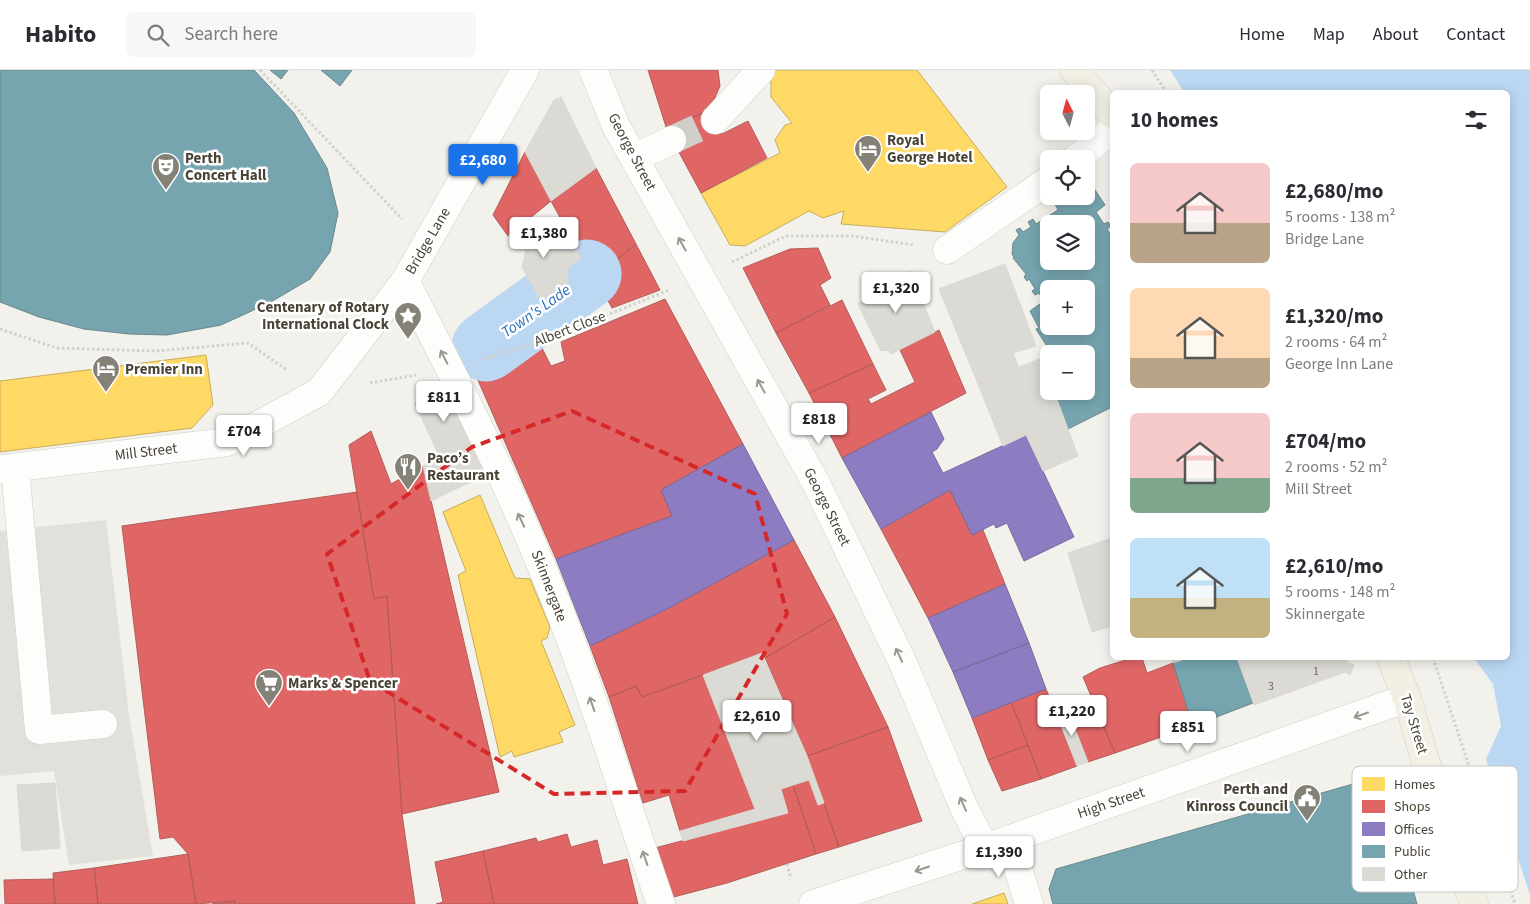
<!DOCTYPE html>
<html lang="en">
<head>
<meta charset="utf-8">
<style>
	:root { --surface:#fff; --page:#f7f7f7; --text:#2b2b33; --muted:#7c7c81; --line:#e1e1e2; --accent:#1a73e8 }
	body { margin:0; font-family:"Source Sans 3",sans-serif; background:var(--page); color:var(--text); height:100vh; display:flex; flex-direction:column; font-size:19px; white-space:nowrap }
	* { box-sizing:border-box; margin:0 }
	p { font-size:16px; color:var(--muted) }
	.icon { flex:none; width:28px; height:28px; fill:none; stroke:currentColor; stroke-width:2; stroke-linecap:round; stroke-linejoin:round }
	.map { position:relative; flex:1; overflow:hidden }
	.panel { position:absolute; left:1110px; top:20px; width:400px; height:570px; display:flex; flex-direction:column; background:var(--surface); border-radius:8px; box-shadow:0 2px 12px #0003 }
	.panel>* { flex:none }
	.needle { width:32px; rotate:354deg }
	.buttons { position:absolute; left:1040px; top:15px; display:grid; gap:10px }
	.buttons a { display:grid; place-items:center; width:55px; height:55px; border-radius:8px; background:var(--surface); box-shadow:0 2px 12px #0003; font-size:25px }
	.price { position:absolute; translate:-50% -42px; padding:0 11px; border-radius:5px; background:#fff; color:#222; font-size:16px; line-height:32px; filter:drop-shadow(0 1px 2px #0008) }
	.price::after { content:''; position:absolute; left:50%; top:30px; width:15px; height:11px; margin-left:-8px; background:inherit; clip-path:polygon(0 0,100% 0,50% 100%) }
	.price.active { background:var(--accent); color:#fff }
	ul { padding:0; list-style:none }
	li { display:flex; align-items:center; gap:15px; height:125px; padding:0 20px }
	li span { display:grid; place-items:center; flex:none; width:140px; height:100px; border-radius:8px; color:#555 }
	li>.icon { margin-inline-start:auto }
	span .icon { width:60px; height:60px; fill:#fffc; stroke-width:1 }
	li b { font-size:21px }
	h2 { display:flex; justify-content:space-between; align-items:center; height:60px; padding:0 20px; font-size:21px }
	header { display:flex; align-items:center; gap:30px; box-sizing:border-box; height:70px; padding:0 25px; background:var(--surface); border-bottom:1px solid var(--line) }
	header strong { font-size:24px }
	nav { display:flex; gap:28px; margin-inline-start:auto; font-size:18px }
	.search { width:350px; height:45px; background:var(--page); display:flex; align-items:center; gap:12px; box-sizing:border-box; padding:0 18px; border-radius:8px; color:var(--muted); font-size:19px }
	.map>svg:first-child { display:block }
	.parking { fill:#e1e0db }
	.water { fill:#bbd7f2 }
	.homes { fill:#ffd966; stroke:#c8ac58 }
	.shops { fill:#e06666; stroke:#b35c58 }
	.offices { fill:#8e7cc3; stroke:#796b99 }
	.public { fill:#76a5af; stroke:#68888b; fill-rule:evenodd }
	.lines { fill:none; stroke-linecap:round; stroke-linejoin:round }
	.river { stroke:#bbd7f2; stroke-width:69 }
	.building { fill:#dcdad4; stroke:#dbd8d1 }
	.minor-tunnel { stroke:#d0cec8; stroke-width:28; stroke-dasharray:28 14; stroke-linecap:butt }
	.minor-casing { stroke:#d0cfc9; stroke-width:29 }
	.major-casing { stroke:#d5cfb8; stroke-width:29 }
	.path { stroke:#d2d1ca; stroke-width:3; stroke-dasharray:2.5 2.5; stroke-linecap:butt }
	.minor { stroke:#fdfdfc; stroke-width:28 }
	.major { stroke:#f2efe4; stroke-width:28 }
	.oneway { stroke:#9a9790 }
	.marked { fill:none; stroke:#d62828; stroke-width:4; stroke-dasharray:10 6; stroke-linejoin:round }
	.labels { text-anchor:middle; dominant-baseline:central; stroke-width:5; stroke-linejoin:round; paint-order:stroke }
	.number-label { font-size:12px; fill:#6e6a5f }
	.poi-label { font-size:15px; font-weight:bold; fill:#494437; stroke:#fff; text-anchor:start }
	.street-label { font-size:15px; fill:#494437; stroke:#fff }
	.water-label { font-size:16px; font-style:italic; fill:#2971bc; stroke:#fff }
	.key { fill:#fff; stroke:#c8c7c3; stroke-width:1 }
	.key-label { font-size:14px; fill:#494437 }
</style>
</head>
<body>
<header>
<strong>Habito</strong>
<div class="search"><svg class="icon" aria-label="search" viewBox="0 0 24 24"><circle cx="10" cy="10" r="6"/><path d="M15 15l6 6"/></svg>Search here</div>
<nav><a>Home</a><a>Map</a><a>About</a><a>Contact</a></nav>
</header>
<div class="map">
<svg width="1530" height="834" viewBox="0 0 1530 834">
	<rect width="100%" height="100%" fill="#f2f1ec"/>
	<path class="parking" d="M106,450L129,645L153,786L69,795L54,701L0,706V461Z"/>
	<path class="water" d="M1170,0H1530V825L1486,689L1501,656L1493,614L1474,588H1508V22H1184Z"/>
	<path class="homes" d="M771,0H917L1007,117L945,162L841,154L844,141L823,148L809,141L745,176L730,175L701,123L780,83L775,70L785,55L792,53L771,27Z
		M206,285L213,335L192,358L0,382V311Z
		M480,425L515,508L530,509L550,557L547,568L541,571L575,655L559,662L563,672L514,687L512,681L500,687L458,505L466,501L443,442Z
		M1004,823L1008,834H972Z"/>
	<path class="shops" d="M648,0H718L720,16L710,39L667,60Z
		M710,39L722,64L748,51L767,88L701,123L667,60Z
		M525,82L551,131L508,166L493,145Z
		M596,98L636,174L592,210L580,190L577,179L573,181L566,179L563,174L568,162L551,131Z
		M636,174L660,220L612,238L595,207Z
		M818,178L831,208L820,215L830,235L776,263L743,198L790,179Z
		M665,229L743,374L661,420L672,446L556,489L477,308L542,278L551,296L565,291L561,272Z
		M842,230L873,294L809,323L776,263Z
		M939,260L966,323L842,388L809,323L873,294L886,320L868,329L871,334L915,312L900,280Z
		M371,361L391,414L423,396L499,722L402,744L387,526L374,529L349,375Z
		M950,420L972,465L983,460L1005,514L928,548L881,459Z
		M357,422L374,529L387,526L402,744L415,834H235V831L196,834L188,784L173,767L160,769L122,456Z
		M794,470L835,547L765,588L762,583L642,627L636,616L609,627L590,576L667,539Z
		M835,547L888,657L807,686L765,588Z
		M1132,588H1142L1147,603L1173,593L1193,656L1115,683L1083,607L1100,598Z
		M703,605L755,739L680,761L669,725L643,733L609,627L636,616L642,627Z
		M1046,619L1077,696L1041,709L1011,632Z
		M1092,629L1115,683L1088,692L1067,638Z
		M1011,632L1028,675L988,690L972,648Z
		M888,657L922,751L839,777L807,686Z
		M1028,675L1041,709L1002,721L988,690Z
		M809,710L818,735L824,733L839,777L816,784L793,715Z
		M793,715L816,784L727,813L666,829L651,779L788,743L781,719Z
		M567,764L571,777L597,770L603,795L627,789L638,834H494L483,781L536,768L538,772Z
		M483,781L494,834H436L443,832L435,792Z
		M188,784L196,834H98L94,798Z
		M94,798L98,834H55L53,803Z
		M53,809L55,834H5L4,810Z
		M235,831V834H212Z"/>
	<path class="offices" d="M931,342L944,369L937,379L932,382L943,403L1026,365L1074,467L1024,491L1007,453L996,458L994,454L972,465L950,420L881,459L842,388Z
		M743,374L794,470L667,539L590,576L556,489L672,446L661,420Z
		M1005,514L1029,573L953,602L928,548Z
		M1029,573L1046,619L972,648L953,602Z"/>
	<path class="public" d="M0,0H254L294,43L327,98L338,143L330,182L310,209L269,233L221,255L167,265L129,264L84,259L39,247L0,232Z
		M270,0H288L281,9Z
		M321,0H352L340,16Z
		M1093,117L1105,135L1096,142L1104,154L1108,152L1111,156L1107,159L1112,167V337L1068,359L1054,321H1086V284H1052L1036,259L1039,258L1030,241L1044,231L1039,223L1035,225L1032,221L1035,219L1029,209L1027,211L1024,207L1026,204L1013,188L1014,187L1012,184L1013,173L1019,165L1016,160L1020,158L1023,162L1031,157L1028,152L1033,149L1036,154L1058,140L1055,134L1059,132L1062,136L1078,126H1086V118L1088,120ZM1049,154H1086V191H1049ZM1049,219H1086V256H1049Z
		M1188,588H1237L1253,633L1193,656L1173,593Z
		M1381,706L1417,834H1053L1049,819L1056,799Z"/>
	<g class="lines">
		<path class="river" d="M486,277L587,204"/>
	</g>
	<path class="building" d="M561,27L596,98L551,131L525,82L554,30Z
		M532,148L541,166L550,160L557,172L564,168L563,174L566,179L573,181L577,179L580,190L568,197V212L541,231L522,197L526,181L508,166Z
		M1005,194L1036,276L1013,283L1019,298L978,314L939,219Z
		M910,201L935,262L891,284L889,280L881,281L858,234L867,228L863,222Z
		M1042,288L1049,307V321H1054L1078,386L1043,401L1026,365L1003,376L978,314Z
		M447,317L473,373L440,388L415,333Z
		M473,373L487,404L431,431L423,396Z
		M1112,468V556L1092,562L1068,483Z
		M762,583L807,686L824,733L818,735L809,710L781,719L788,743L683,771L680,761L755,739L703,605Z
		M1171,588H1188L1173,593Z
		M1237,588H1346L1348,593L1354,595L1350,605L1345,602L1254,635Z
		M1067,638L1088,692L1077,696L1056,643Z
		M55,713L60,778L22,781L17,715Z"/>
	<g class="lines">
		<path class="minor-tunnel" d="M672,70L715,50"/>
		<defs>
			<path id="minor" d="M593,0L616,56L816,413L902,591L965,740L985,778
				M715,50L761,0
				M634,88L672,70
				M1076,89L1112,60
				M947,180L1049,110
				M405,211C452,302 499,394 538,488C586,600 621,719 661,834
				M15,398L39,660L103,654
				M0,399L227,372L319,322L405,211L525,0
				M1009,769L1029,834
				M813,834L985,778L1407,628"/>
			<path id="major" d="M1074,0L1112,44
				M1391,588L1407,628L1434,720L1474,834"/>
		</defs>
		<use href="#minor" class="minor-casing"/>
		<use href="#major" class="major-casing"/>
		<path class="path" d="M260,0L402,149
			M1152,0L1166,22
			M732,192L786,166H852L914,175
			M0,259L57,278L155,281L248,273L287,300
			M483,289L553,267L669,220
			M370,313L416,305
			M1433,588L1515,834
			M787,794L791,809"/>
		<use href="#minor" class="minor"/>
		<use href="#major" class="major"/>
	</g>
	<defs><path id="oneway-shaft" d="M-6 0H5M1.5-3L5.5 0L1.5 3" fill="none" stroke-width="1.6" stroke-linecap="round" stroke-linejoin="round" transform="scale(1.25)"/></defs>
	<g class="oneway">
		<use href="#oneway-shaft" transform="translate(682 174) rotate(-119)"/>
		<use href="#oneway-shaft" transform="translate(444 287) rotate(-117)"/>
		<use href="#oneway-shaft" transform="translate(761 316) rotate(-119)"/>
		<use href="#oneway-shaft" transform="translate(521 450) rotate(-115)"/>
		<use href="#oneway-shaft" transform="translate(899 585) rotate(-115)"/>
		<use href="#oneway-shaft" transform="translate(592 634) rotate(-109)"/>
		<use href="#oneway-shaft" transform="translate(1361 645) rotate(161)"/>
		<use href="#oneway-shaft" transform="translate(963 734) rotate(-114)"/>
		<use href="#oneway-shaft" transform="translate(645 788) rotate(-109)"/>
		<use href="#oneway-shaft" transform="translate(922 799) rotate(161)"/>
	</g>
	<path class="marked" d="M572,341L755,424L787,544L685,721L554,724L370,611L327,484L472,377Z"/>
	<defs>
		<symbol id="hotel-pin" viewBox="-11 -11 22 30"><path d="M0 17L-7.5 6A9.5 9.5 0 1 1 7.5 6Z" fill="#848176" stroke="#fff"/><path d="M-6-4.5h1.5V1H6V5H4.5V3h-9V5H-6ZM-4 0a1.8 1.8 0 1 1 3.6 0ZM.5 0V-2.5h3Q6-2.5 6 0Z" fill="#fff"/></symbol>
		<symbol id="theatre-pin" viewBox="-11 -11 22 30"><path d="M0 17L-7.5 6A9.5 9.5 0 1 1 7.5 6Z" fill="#848176" stroke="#fff"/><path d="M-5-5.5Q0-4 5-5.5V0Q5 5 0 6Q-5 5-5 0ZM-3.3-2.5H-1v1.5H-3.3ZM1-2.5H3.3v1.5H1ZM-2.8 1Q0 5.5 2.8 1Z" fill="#fff"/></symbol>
		<symbol id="sight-pin" viewBox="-11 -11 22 30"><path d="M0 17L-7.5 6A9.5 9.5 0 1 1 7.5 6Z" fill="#848176" stroke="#fff"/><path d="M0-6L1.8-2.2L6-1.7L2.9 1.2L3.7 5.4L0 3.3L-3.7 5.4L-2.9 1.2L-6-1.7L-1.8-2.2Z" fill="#fff"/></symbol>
		<symbol id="restaurant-pin" viewBox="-11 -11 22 30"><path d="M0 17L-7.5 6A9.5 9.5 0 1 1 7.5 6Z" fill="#848176" stroke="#fff"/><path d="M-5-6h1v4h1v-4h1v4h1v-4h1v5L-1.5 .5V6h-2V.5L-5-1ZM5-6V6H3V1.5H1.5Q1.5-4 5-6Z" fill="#fff"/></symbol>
		<symbol id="supermarket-pin" viewBox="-11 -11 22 30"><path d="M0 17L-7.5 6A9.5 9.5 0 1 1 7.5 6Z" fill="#848176" stroke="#fff"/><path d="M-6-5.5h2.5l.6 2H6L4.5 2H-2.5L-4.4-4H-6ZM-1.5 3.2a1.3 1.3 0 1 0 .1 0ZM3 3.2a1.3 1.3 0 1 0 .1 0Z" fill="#fff"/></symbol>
		<symbol id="civic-pin" viewBox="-11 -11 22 30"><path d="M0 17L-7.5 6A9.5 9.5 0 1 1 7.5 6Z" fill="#848176" stroke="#fff"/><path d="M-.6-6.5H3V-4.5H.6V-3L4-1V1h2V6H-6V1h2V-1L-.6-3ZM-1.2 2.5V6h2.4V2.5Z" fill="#fff"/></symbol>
	</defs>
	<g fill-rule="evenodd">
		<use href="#hotel-pin" x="852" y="63" width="32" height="43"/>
		<use href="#theatre-pin" x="150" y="81" width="32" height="43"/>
		<use href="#sight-pin" x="392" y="230" width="32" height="43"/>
		<use href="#hotel-pin" x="90" y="283" width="32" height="43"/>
		<use href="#restaurant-pin" x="392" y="381" width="32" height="43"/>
		<use href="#supermarket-pin" x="253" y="597" width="32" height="43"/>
		<use href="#civic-pin" x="1291" y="712" width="32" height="43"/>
	</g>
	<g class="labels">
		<g class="number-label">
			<text x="1316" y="601">1</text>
			<text x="1271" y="616">3</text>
		</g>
		<g class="poi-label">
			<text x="887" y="70">Royal<tspan x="887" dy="17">George Hotel</tspan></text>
			<text x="185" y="88">Perth<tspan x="185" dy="17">Concert Hall</tspan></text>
			<text x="389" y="237" text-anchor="end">Centenary of Rotary<tspan x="389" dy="17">International Clock</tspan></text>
			<text x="125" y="299">Premier Inn</text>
			<text x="427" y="388">Paco’s<tspan x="427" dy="17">Restaurant</tspan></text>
			<text x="288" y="613">Marks &amp; Spencer</text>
			<text x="1288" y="719" text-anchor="end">Perth and<tspan x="1288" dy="17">Kinross Council</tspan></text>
		</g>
		<g class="street-label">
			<text transform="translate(632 82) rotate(62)">George Street</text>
			<text transform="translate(428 171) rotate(-60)">Bridge Lane</text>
			<text transform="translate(570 259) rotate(-21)">Albert Close</text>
			<text transform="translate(146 382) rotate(-7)">Mill Street</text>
			<text transform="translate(827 437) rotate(63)">George Street</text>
			<text transform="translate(549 516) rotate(69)">Skinnergate</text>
			<text transform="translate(1414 654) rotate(73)">Tay Street</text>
			<text transform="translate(1111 733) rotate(-19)">High Street</text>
		</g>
		<g class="water-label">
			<text transform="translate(536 241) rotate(-35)">Town's Lade</text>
		</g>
	</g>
	<rect x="1352" y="696" width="166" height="126" rx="8" class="key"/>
	<rect x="1362" y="707" width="23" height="14" fill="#ffd966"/>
	<rect x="1362" y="730" width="23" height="13" fill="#e06666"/>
	<rect x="1362" y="752" width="23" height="14" fill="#8e7cc3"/>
	<rect x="1362" y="775" width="23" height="13" fill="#76a5af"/>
	<rect x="1362" y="797" width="23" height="14" fill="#dcdad4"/>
	<g class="key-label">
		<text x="1394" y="719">Homes</text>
		<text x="1394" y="741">Shops</text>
		<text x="1394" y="764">Offices</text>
		<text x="1394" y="786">Public</text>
		<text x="1394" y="809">Other</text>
	</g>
</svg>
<div class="buttons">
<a><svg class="needle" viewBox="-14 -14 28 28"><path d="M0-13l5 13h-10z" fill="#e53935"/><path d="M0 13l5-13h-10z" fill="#7c7c81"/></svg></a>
<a><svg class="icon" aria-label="locate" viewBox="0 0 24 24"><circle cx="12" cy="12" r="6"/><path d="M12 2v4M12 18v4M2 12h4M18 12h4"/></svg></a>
<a><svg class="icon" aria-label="layers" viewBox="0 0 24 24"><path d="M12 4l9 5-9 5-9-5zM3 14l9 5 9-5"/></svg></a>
<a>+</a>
<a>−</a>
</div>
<b class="price active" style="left:483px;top:116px">£2,680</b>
<b class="price" style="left:544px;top:189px">£1,380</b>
<b class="price" style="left:896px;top:244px">£1,320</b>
<b class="price" style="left:444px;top:353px">£811</b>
<b class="price" style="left:819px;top:375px">£818</b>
<b class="price" style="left:244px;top:387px">£704</b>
<b class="price" style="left:1072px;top:667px">£1,220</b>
<b class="price" style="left:757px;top:672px">£2,610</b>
<b class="price" style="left:1188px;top:683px">£851</b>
<b class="price" style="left:999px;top:808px">£1,390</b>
<section class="panel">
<h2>10 homes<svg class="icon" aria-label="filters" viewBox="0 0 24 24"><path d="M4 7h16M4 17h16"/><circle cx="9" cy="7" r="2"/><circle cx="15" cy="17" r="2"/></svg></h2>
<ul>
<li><span style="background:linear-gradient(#f6c9c9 60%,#b9a48a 0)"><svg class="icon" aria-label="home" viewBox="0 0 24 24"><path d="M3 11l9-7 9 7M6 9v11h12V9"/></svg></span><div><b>£2,680/mo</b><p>5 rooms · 138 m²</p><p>Bridge Lane</p></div></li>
<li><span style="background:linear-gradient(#ffd9b3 70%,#b9a48a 0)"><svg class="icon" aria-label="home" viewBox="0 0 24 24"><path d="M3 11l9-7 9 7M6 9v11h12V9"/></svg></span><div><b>£1,320/mo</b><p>2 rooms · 64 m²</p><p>George Inn Lane</p></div></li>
<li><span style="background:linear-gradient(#f6c9c9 65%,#7fa58c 0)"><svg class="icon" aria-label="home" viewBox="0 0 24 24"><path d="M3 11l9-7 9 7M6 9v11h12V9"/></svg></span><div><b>£704/mo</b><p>2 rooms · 52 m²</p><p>Mill Street</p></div></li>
<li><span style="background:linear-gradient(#bfe0f5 60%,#c2b280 0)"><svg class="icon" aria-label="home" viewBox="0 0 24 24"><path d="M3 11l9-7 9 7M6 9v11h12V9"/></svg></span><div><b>£2,610/mo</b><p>5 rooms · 148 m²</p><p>Skinnergate</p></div></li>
</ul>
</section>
</div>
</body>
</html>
